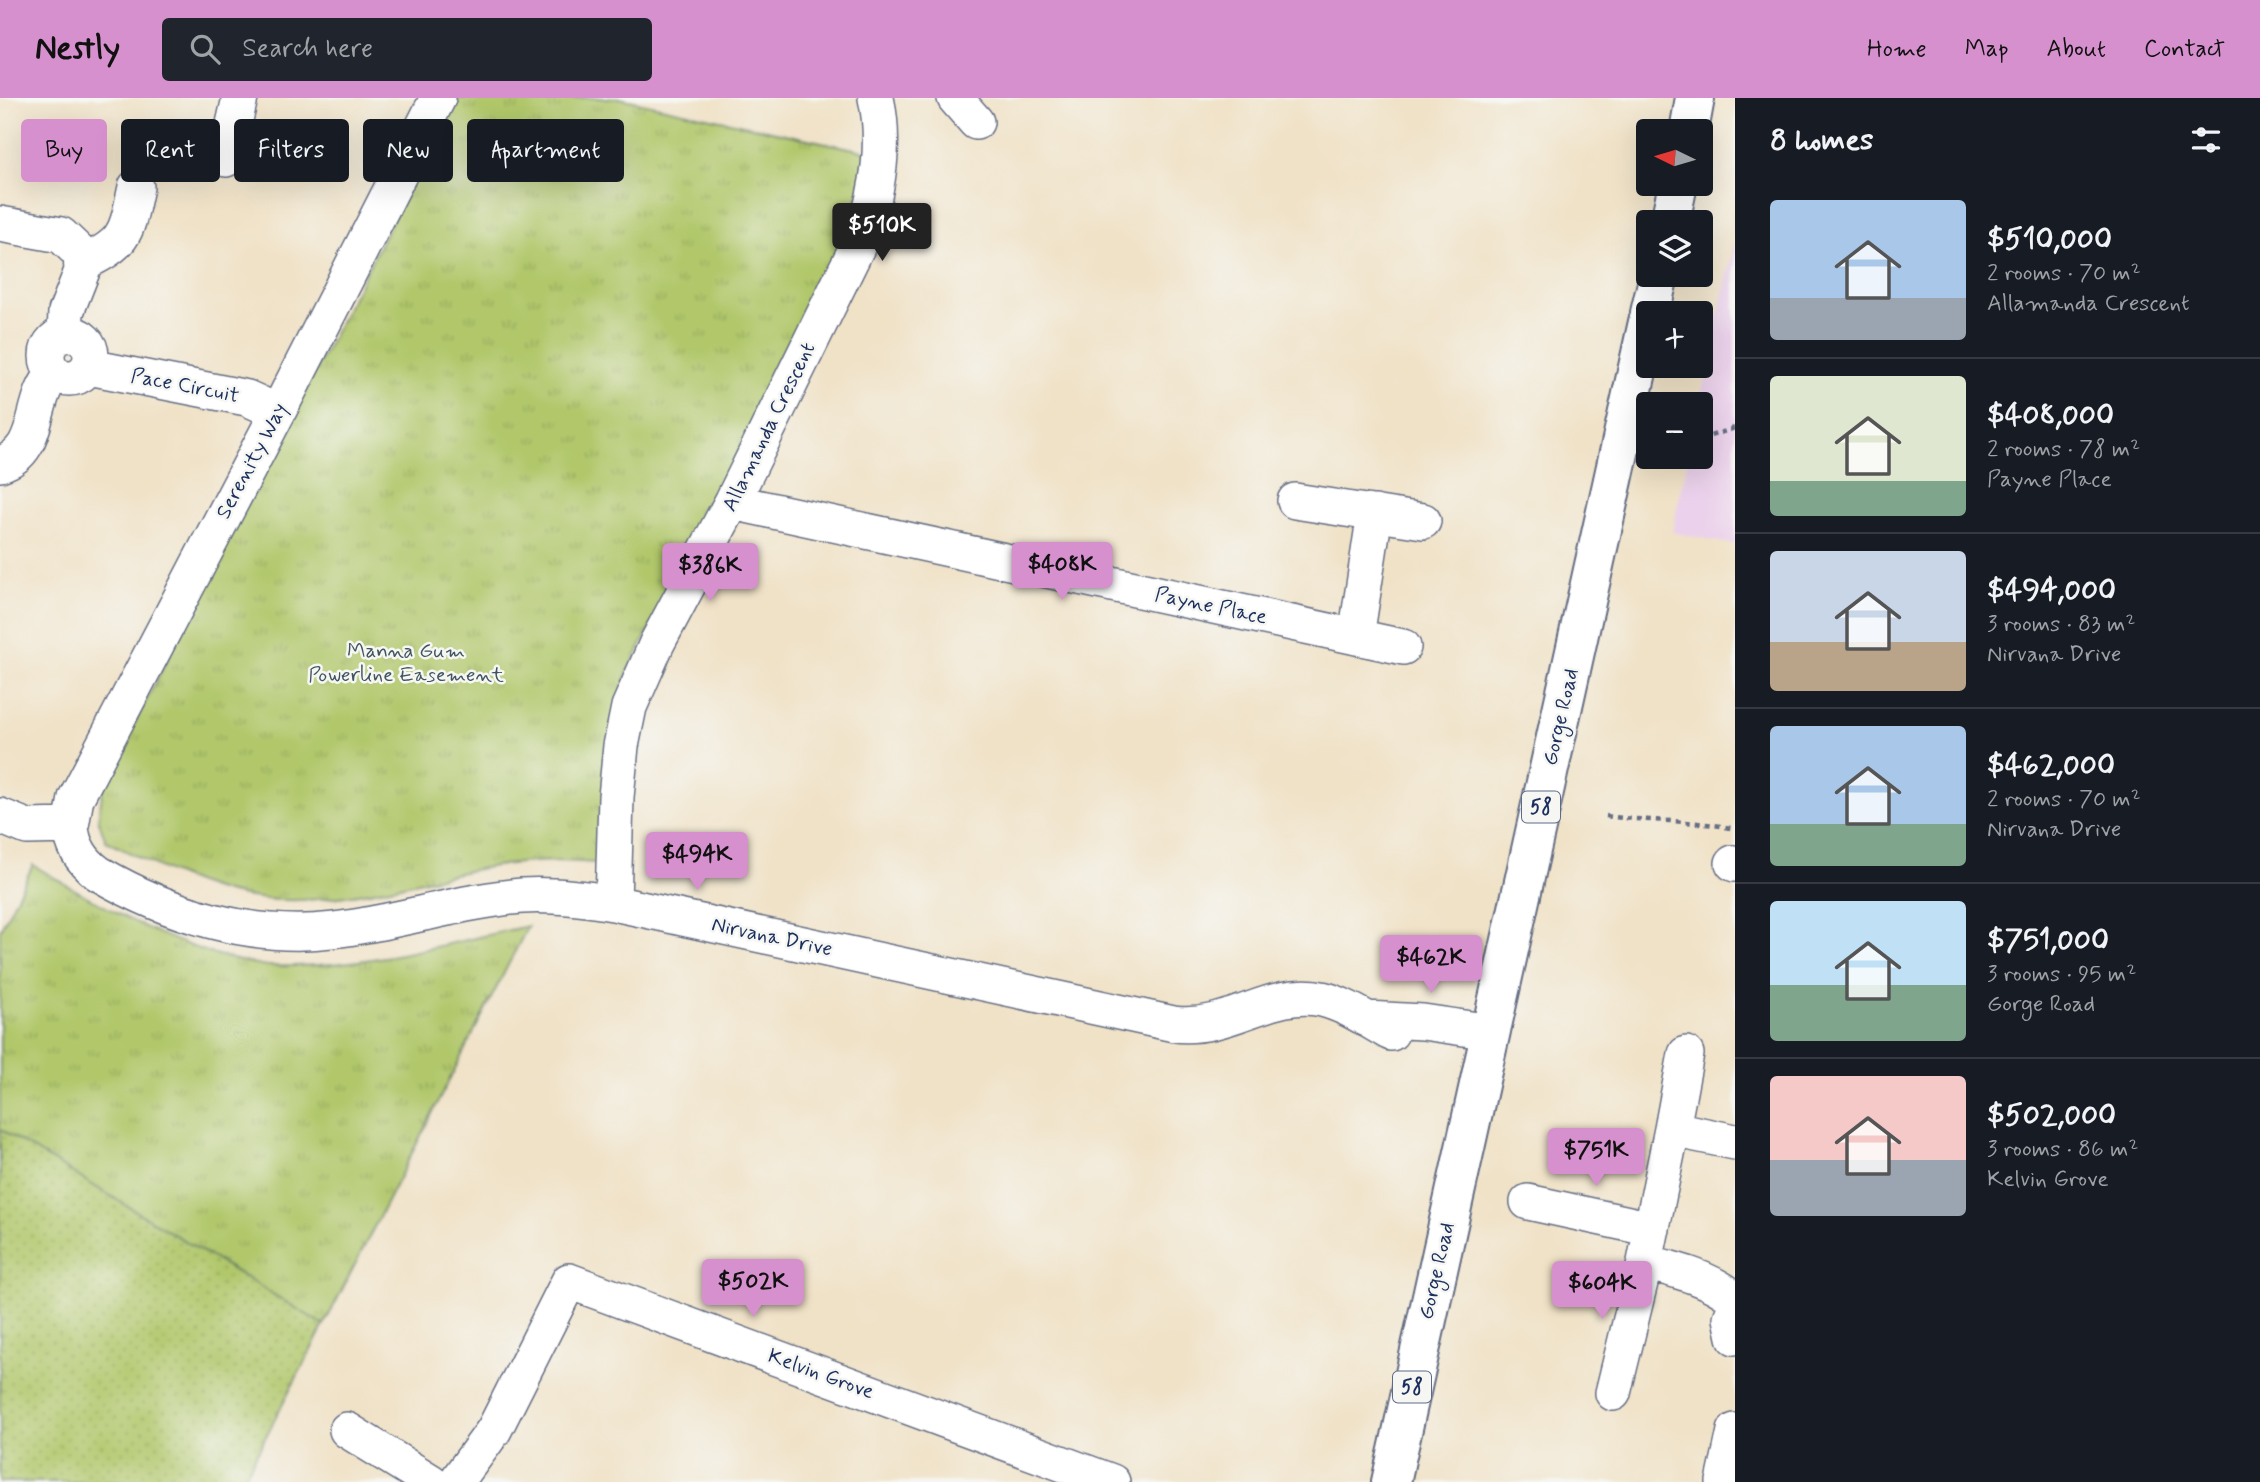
<!DOCTYPE html>
<html lang="en">
<head>
<meta charset="utf-8">
<style>
	:root { --surface:#171b24; --page:#20242c; --text:#f1f3f6; --muted:#9ea1a6; --line:#363941; --accent:#d690ce }
	body { margin:0; font-family:Mynerve,sans-serif; background:var(--page); color:var(--text); height:100vh; display:flex; flex-direction:column; font-size:26px; white-space:nowrap }
	* { box-sizing:border-box; margin:0 }
	p { font-size:23px; color:var(--muted) }
	.icon { flex:none; width:38px; height:38px; fill:none; stroke:currentColor; stroke-width:2; stroke-linecap:round; stroke-linejoin:round }
	.map { position:relative; flex:1; overflow:hidden }
	.drawer { display:flex; flex-direction:column; background:var(--surface); width:525px }
	.drawer>* { flex:none }
	.hud { position:absolute; left:21px; top:21px; width:665px; height:63px; display:flex; gap:14px }
	.needle { width:46px; rotate:275deg }
	.buttons { position:absolute; left:1636px; top:21px; display:grid; gap:14px }
	.buttons a { display:grid; place-items:center; width:77px; height:77px; border-radius:7px; background:var(--surface); box-shadow:0 7px 28px #0002; font-size:35px }
	.price { position:absolute; translate:-50% -60px; padding:0 16px; border-radius:7px; background:var(--accent); color:#111; font-size:23px; line-height:46px; filter:drop-shadow(0 2px 4px #0008) }
	.price::after { content:''; position:absolute; left:50%; top:42px; width:21px; height:16px; margin-left:-10px; background:inherit; clip-path:polygon(0 0,100% 0,50% 100%) }
	.price.current { background:#222; color:#fff }
	ul { padding:0; list-style:none }
	li { display:flex; align-items:center; gap:21px; height:175px; padding:0 35px }
	li+li { border-top:2px solid var(--line) }
	li span { display:grid; place-items:center; flex:none; width:196px; height:140px; border-radius:7px; color:#555 }
	li>.icon { margin-inline-start:auto }
	span .icon { width:84px; height:84px; fill:#fffc; stroke-width:1 }
	li b { font-size:30px }
	h2 { display:flex; justify-content:space-between; align-items:center; height:84px; padding:0 35px; font-size:30px }
	.pill { padding:0 24px; border-radius:7px; background:var(--surface); box-shadow:0 7px 28px #0002; font-size:24px; line-height:63px }
	.pill.current { background:var(--accent); color:#111 }
	header { display:flex; align-items:center; gap:42px; box-sizing:border-box; height:98px; padding:0 35px; background:var(--accent); color:#111 }
	header strong { font-size:33px }
	nav { display:flex; gap:38px; margin-inline-start:auto; font-size:24px }
	.search { width:490px; height:63px; background:var(--page); display:flex; align-items:center; gap:18px; box-sizing:border-box; padding:0 24px; border-radius:7px; color:var(--muted); font-size:26px }
	main { display:flex; flex:1; min-height:0 }
	.map>svg:first-child { display:block }
	.built { fill:#ebd1eb }
	.grass { fill:url(#grass-dots); stroke:#667b64; stroke-width:2 }
	.park { fill:url(#park-tufts); stroke:#667b64; stroke-width:2 }
	.lines { fill:none; stroke-linecap:round; stroke-linejoin:round }
	.minor-casing { stroke:#666e83; stroke-width:38 }
	.major-casing { stroke:#666e83; stroke-width:42 }
	.path { stroke:#666e83; stroke-width:4.5; stroke-dasharray:5 5; stroke-linecap:butt }
	.minor { stroke:#fff; stroke-width:35 }
	.major { stroke:#fff; stroke-width:38 }
	.labels { text-anchor:middle; dominant-baseline:central; stroke-width:5; stroke-linejoin:round; paint-order:stroke }
	.shield { fill:#f6f6f2; stroke:#5d6b8a; stroke-width:2 }
	.shield-label { font-size:19px; font-weight:bold; fill:#1b2f5e }
	.street-label { font-size:21px; fill:#1b2f5e; stroke:#f6f6f2 }
	.park-label { font-size:21px; fill:#405561; stroke:#f6f6f2 }
</style>
</head>
<body>
<header>
<strong>Nestly</strong>
<div class="search"><svg class="icon" aria-label="search" viewBox="0 0 24 24"><circle cx="10" cy="10" r="6"/><path d="M15 15l6 6"/></svg>Search here</div>
<nav><a>Home</a><a>Map</a><a>About</a><a>Contact</a></nav>
</header>
<main>
<div class="map">
<svg width="1735" height="1384" viewBox="0 0 1735 1384">
	<defs>
		<pattern id="grass-dots" width="8" height="8" patternUnits="userSpaceOnUse" patternTransform="scale(1.75)"><rect width="8" height="8" fill="#b1c76b"/><path d="M2 2h.1M6 6h.1" fill="none" stroke="#98ab5f" stroke-width="1.8" stroke-linecap="round"/></pattern>
		<pattern id="park-tufts" width="24" height="20" patternUnits="userSpaceOnUse" patternTransform="scale(1.75)"><rect width="24" height="20" fill="#b1c76b"/><path d="M3 7l-1-3M5 7V3M7 7l1-3M15 17l-1-3M17 17v-4M19 17l1-3" fill="none" stroke="#98ab5f"/></pattern>
	</defs>
	<rect width="100%" height="100%" fill="#f6f6f2"/>
	<filter id="ink" filterUnits="userSpaceOnUse"><feTurbulence type="fractalNoise" baseFrequency=".0143" numOctaves="2"/><feDisplacementMap in="SourceGraphic" scale="14" xChannelSelector="R" yChannelSelector="G"/><feConvolveMatrix kernelMatrix="1 2 1 2 8 2 1 2 1" color-interpolation-filters="sRGB"/></filter>
	<filter id="wash" filterUnits="userSpaceOnUse"><feTurbulence type="fractalNoise" baseFrequency=".00686" numOctaves="4" result="noise"/><feDisplacementMap in="SourceGraphic" scale="28" xChannelSelector="R" yChannelSelector="G"/><feGaussianBlur stdDeviation="1.57" result="paint"/><feColorMatrix in="noise" values="0 0 0 0 0 0 0 0 0 0 0 0 0 0 0 0 0 1.4 0 .05"/><feComposite in="paint" operator="in"/></filter>
	<g filter="url(#wash)">
		<rect width="100%" height="100%" fill="#f0e2c7"/>
		<path class="built" d="M1735,141V447L1672,434L1688,359H1701V306H1699Z"/>
		<path class="grass" d="M0,1031L324,1227L242,1384H0Z"/>
		<path class="park" d="M459,0H619L868,54L854,114L814,210L626,577L603,751L596,765C562,762 530,763 496,768C412,781 330,814 244,798C195,789 151,765 106,743L98,721L104,685L394,119Z
			M33,767C105,810 177,853 261,867C271,869 282,868 293,868C372,868 451,844 528,828L324,1227L0,1031V832Z"/>
	</g>
	<g filter="url(#ink)">
		<g class="lines">
			<defs>
				<path id="minor" d="M955,0L976,24
					M226,61L240,0
					M0,126L61,137L81,156L82,173L66,214L65,237
					M83,165C128,144 126,134 136,89
					M47 258a22 22 0 1 1 44 0a22 22 0 1 1-44 0Z
					M89,269L247,300L278,314
					M0,366C43,353 28,302 55,275
					M1295,403L1423,423
					M732,404L1403,549
					M1356,539L1375,415
					M0,718L27,729L71,728C72,748 82,763 98,775C168,816 251,842 333,832C397,825 458,803 522,798C553,796 583,800 613,805L1174,926C1230,933 1270,890 1322,901C1347,907 1369,923 1391,935
					M71,728L76,700L278,314L438,0
					M1733,765L1735,766
					M613,805L616,699L621,648L629,609L657,545L732,404L865,133C878,90 886,45 876,0
					M1366,921L1423,924L1491,934
					M1672,1031L1686,956
					M1735,1044L1672,1031L1645,1164C1676,1172 1710,1180 1735,1201
					M1528,1104L1652,1131
					M1735,1210L1731,1220L1735,1239
					M1613,1295L1645,1164
					M347,1332L431,1384
					M456,1384L494,1332L569,1183L1112,1384
					M1724,1384L1735,1333"/>
				<path id="major" d="M1689,33L1695,0
					M1670,124L1678,86
					M1650,215L1659,177
					M1391,1384L1648,224"/>
			</defs>
			<use href="#minor" class="minor-casing"/>
			<use href="#major" class="major-casing"/>
			<path class="path" d="M1701,341L1735,330
				M1606,718C1649,724 1692,721 1735,731"/>
			<use href="#minor" class="minor"/>
			<use href="#major" class="major"/>
		</g>
	</g>
	<g class="labels">
		<g class="shield">
			<rect x="1522" y="693.5" width="38" height="31" rx="5"/>
			<rect x="1393" y="1273.5" width="38" height="31" rx="5"/>
		</g>
		<g class="shield-label">
			<text x="1541" y="709">58</text>
			<text x="1412" y="1289">58</text>
		</g>
		<g class="street-label">
			<text transform="translate(185 288) rotate(11)">Pace Circuit</text>
			<text transform="translate(769 329) rotate(-64)">Allamanda Crescent</text>
			<text transform="translate(252 363) rotate(-62)">Serenity Way</text>
			<text transform="translate(1211 508) rotate(12)">Payne Place</text>
			<text transform="translate(1561 619) rotate(-77)">Gorge Road</text>
			<text transform="translate(772 839) rotate(12)">Nirvana Drive</text>
			<text transform="translate(1437 1173) rotate(-77)">Gorge Road</text>
			<text transform="translate(821 1276) rotate(20)">Kelvin Grove</text>
		</g>
		<g class="park-label">
			<text x="406" y="553">Manna Gum<tspan x="406" dy="24">Powerline Easement</tspan></text>
		</g>
	</g>
</svg>
<div class="buttons">
<a><svg class="needle" viewBox="-14 -14 28 28"><path d="M0-13l5 13h-10z" fill="#e53935"/><path d="M0 13l5-13h-10z" fill="#9ea1a6"/></svg></a>
<a><svg class="icon" aria-label="layers" viewBox="0 0 24 24"><path d="M12 4l9 5-9 5-9-5zM3 14l9 5 9-5"/></svg></a>
<a>+</a>
<a>−</a>
</div>
<b class="price current" style="left:882px;top:165px">$510K</b>
<b class="price" style="left:1062px;top:504px">$408K</b>
<b class="price" style="left:710px;top:505px">$386K</b>
<b class="price" style="left:697px;top:794px">$494K</b>
<b class="price" style="left:1431px;top:897px">$462K</b>
<b class="price" style="left:1596px;top:1090px">$751K</b>
<b class="price" style="left:753px;top:1221px">$502K</b>
<b class="price" style="left:1602px;top:1223px">$604K</b>
<div class="hud">
<a class="pill current">Buy</a>
<a class="pill">Rent</a>
<a class="pill">Filters</a>
<a class="pill">New</a>
<a class="pill">Apartment</a>
</div>
</div>
<section class="drawer">
<h2>8 homes<svg class="icon" aria-label="filters" viewBox="0 0 24 24"><path d="M4 7h16M4 17h16"/><circle cx="9" cy="7" r="2"/><circle cx="15" cy="17" r="2"/></svg></h2>
<ul>
<li><span style="background:linear-gradient(#a9c7e8 70%,#9aa5b1 0)"><svg class="icon" aria-label="home" viewBox="0 0 24 24"><path d="M3 11l9-7 9 7M6 9v11h12V9"/></svg></span><div><b>$510,000</b><p>2 rooms · 70 m²</p><p>Allamanda Crescent</p></div></li>
<li><span style="background:linear-gradient(#dfe7d0 75%,#7fa58c 0)"><svg class="icon" aria-label="home" viewBox="0 0 24 24"><path d="M3 11l9-7 9 7M6 9v11h12V9"/></svg></span><div><b>$408,000</b><p>2 rooms · 78 m²</p><p>Payne Place</p></div></li>
<li><span style="background:linear-gradient(#c9d6e8 65%,#b9a48a 0)"><svg class="icon" aria-label="home" viewBox="0 0 24 24"><path d="M3 11l9-7 9 7M6 9v11h12V9"/></svg></span><div><b>$494,000</b><p>3 rooms · 83 m²</p><p>Nirvana Drive</p></div></li>
<li><span style="background:linear-gradient(#a9c7e8 70%,#7fa58c 0)"><svg class="icon" aria-label="home" viewBox="0 0 24 24"><path d="M3 11l9-7 9 7M6 9v11h12V9"/></svg></span><div><b>$462,000</b><p>2 rooms · 70 m²</p><p>Nirvana Drive</p></div></li>
<li><span style="background:linear-gradient(#bfe0f5 60%,#7fa58c 0)"><svg class="icon" aria-label="home" viewBox="0 0 24 24"><path d="M3 11l9-7 9 7M6 9v11h12V9"/></svg></span><div><b>$751,000</b><p>3 rooms · 95 m²</p><p>Gorge Road</p></div></li>
<li><span style="background:linear-gradient(#f6c9c9 60%,#9aa5b1 0)"><svg class="icon" aria-label="home" viewBox="0 0 24 24"><path d="M3 11l9-7 9 7M6 9v11h12V9"/></svg></span><div><b>$502,000</b><p>3 rooms · 86 m²</p><p>Kelvin Grove</p></div></li>
</ul>
</section>
</main>
</body>
</html>
